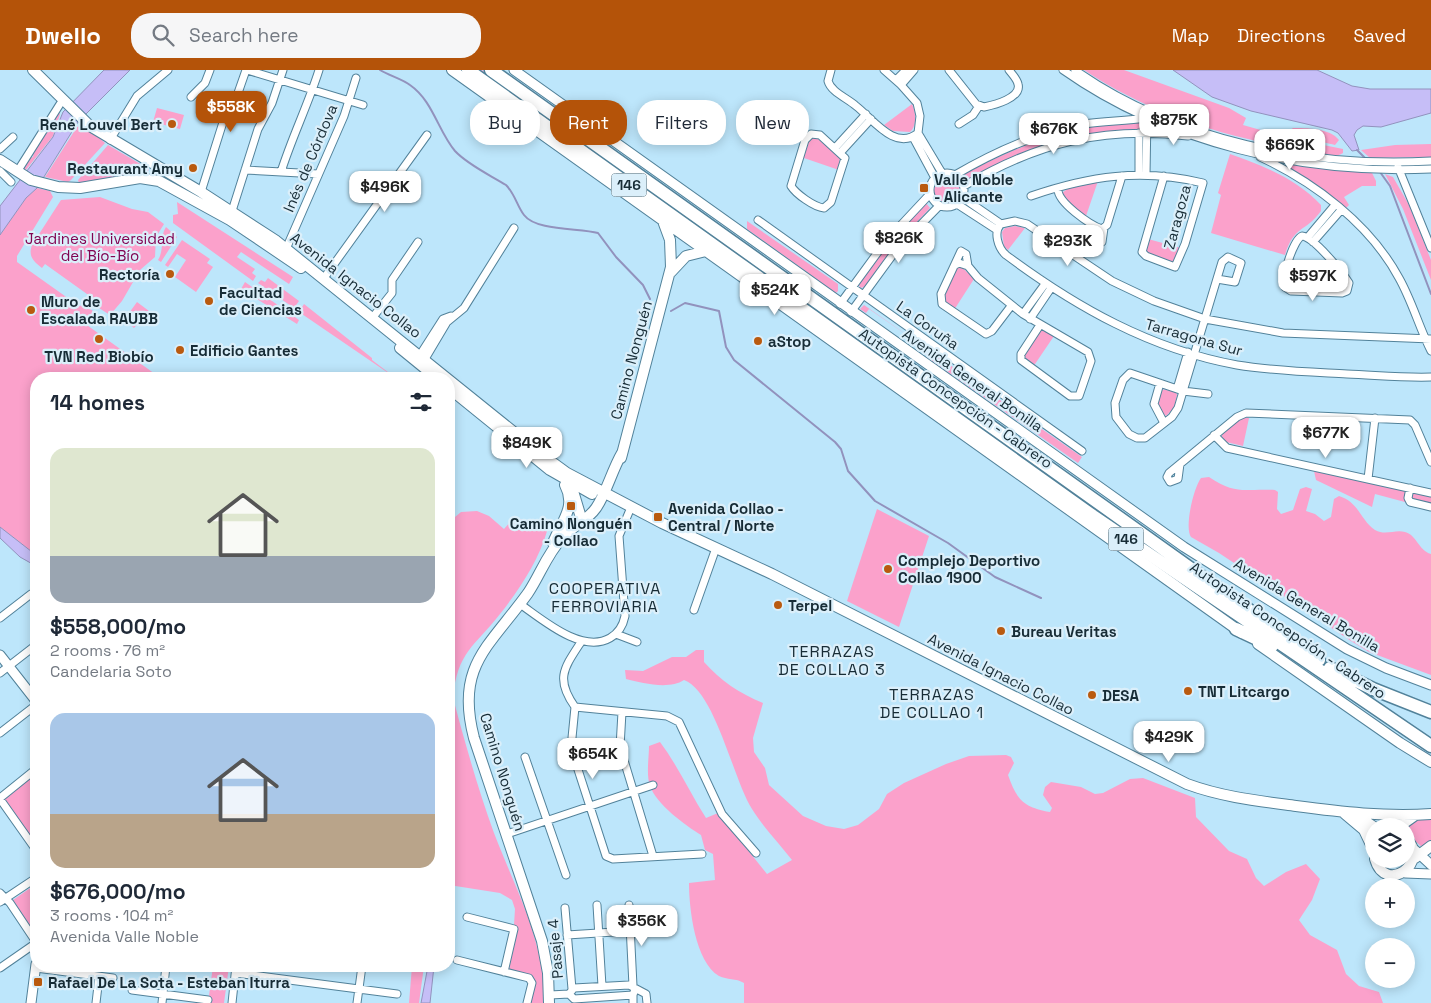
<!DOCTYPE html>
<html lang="en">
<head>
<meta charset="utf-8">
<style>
	:root { --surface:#fff; --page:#f6f6f7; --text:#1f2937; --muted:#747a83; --accent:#b45309 }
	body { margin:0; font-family:"Space Grotesk",sans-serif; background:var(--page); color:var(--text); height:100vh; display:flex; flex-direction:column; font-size:19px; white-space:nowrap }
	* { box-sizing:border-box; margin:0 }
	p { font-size:16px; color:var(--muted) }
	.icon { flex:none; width:28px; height:28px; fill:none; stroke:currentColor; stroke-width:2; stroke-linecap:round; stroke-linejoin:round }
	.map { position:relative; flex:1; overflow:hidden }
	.sheet { position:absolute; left:30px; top:302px; width:425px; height:600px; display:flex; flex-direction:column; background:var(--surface); border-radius:20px; box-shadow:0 2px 12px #0003 }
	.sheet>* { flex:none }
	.hud { position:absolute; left:470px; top:30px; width:475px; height:45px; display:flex; gap:10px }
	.tools { position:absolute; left:1365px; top:748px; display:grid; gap:10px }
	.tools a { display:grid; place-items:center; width:50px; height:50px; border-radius:50%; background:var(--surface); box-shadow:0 2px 12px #0003; font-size:25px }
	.price { position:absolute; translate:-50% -42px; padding:0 11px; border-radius:10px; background:#fff; color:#222; font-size:16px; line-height:32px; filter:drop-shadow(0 1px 2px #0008) }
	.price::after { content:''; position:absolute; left:50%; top:30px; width:15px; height:11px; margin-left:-8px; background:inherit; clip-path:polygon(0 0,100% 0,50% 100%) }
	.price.on { background:var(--accent); color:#fff }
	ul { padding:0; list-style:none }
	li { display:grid; align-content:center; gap:10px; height:265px; padding:0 20px }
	li span { display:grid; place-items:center; height:155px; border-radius:15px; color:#555 }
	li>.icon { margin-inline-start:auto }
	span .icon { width:90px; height:90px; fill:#fffc; stroke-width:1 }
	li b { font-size:21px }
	h2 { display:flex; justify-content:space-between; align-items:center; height:60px; padding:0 20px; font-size:21px }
	.tag { padding:0 18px; border-radius:20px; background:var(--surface); box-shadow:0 2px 12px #0003; font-size:18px; line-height:45px }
	.tag.on { background:var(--accent); color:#fff }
	header { display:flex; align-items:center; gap:30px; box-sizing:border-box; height:70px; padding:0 25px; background:var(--accent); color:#fff }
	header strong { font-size:24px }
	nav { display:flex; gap:28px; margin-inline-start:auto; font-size:18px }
	.search { width:350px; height:45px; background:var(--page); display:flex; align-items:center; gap:12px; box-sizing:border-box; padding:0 18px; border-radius:20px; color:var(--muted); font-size:19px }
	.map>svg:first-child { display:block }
	.green { fill:#fba1cb }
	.water { fill:#c6bef7; stroke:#9292bd }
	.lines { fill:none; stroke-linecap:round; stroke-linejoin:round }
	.stream { stroke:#9292bd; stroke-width:2 }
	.minor-casing { stroke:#52829a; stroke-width:9 }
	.tertiary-casing { stroke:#52829a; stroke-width:11 }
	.secondary-casing { stroke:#52829a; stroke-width:12 }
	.motorway-casing { stroke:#52829a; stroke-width:15 }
	.minor { stroke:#fff; stroke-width:7 }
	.tertiary { stroke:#fff; stroke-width:9 }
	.secondary { stroke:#fff; stroke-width:10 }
	.motorway { stroke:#fff; stroke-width:12 }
	.poi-dot { fill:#b95a0f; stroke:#dbeffa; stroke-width:2 }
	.labels { text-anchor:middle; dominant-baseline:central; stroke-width:4.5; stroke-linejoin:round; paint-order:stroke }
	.shield { fill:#dbeffa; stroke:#526671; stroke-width:1 }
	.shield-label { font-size:14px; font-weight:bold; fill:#172c36 }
	.poi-label { font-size:15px; font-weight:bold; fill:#172c36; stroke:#dbeffa; text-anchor:start }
	.street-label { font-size:15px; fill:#172c36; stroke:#dbeffa }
	.park-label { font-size:15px; fill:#810452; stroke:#dbeffa }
	.neighbourhood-label { font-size:16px; letter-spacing:1px; fill:#172c36; stroke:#dbeffa }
</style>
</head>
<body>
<header>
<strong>Dwello</strong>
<div class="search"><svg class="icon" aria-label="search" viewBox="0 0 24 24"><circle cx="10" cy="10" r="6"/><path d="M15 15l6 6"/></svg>Search here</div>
<nav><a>Map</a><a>Directions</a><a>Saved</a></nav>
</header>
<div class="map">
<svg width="1431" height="933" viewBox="0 0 1431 933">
	<rect width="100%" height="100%" fill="#bde6fb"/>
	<path class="green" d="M474,0H482L1261,555L1105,449Z
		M1084,0H1124L1229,38L1246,48L1243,55L1289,68L1343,79V83C1333,90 1313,82 1302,80C1224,67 1150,44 1084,0Z
		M912,34C916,42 917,56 910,62L893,61L884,55Z
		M157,38L184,45L180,59L153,52Z
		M58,42L60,44L53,66L26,100L23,98L28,89L33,87L34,80L47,61L51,59Z
		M1117,53H1140L1143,57L1141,59C1075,62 1024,78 967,110L963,105C1017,76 1057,61 1117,53Z
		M83,54L105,73L71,110L68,112L45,107L77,57Z
		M1292,58C1306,58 1330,58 1339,70L1335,75C1322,71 1300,71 1292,58Z
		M815,66L840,86L839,100L801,87L807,70Z
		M1431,74V87L1370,88L1361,80L1395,75Z
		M108,75L149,99L147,103L79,113L78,110Z
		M1230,84C1262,95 1297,109 1321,135V141C1305,163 1294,155 1285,185L1211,163L1221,125L1218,123Z
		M1292,95L1372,103L1376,111V116H1362L1344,127L1349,135L1346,138L1291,98Z
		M1385,104L1393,107L1409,135L1431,190V210L1403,139Z
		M934 121a13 13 0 1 1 26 0a13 13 0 1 1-26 0Z
		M1098,111L1086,146L1065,132L1062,123L1070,117Z
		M37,118L50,121L53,127L17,186V192L79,236L84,235L105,249L102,252L90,244L84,253L162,309H36V485L0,457V165L26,128Z
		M100,127L132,139L148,142L164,154L156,167L155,187L140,200L122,231L110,245L91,233L94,229L45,194L42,198C33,191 28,186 32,175L61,130Z
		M177,132L293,207L289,214L241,182L237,187L255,199L252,203L256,206L253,211L173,153V145L178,144Z
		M926,133L930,138L897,173L864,217L860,218L859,215C878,184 902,159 926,133Z
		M747,151L838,214V221L836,223L747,159Z
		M1015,156L1025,158L1008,180L1004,176L1002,162L1005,158Z
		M166,157L177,167L161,192L158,190C165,179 159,168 166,157Z
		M1148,169L1181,178L1176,194L1149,185L1145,181Z
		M182,170L210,189L207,193L213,197L196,222L175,207L186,190L177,184L168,197L165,195Z
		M1326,193L1344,214L1341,218L1318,217Z
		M962,197L974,209L954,240L944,232L943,226L956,198Z
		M268,208L299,231L294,238L258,213L261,210L265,212Z
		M245,212L299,250L297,254L241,219Z
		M137,232L149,241L134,258L124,250Z
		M304,234L372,288V290L397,309L299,242Z
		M864,235L1082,387L1078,393L928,288L917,272L869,239L866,243L860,239Z
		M1040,260H1044L1054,266L1033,297L1024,291L1023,285Z
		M1161,319L1176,322L1177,325L1174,338L1166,346L1158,339L1157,330Z
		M1242,347L1249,348L1243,376L1226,372L1222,367V363Z
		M1314,401L1431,427V439L1375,424L1372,437L1316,410Z
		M1209,407C1237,426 1245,418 1275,420L1278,422L1277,439L1281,444L1293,440L1300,419L1306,417L1312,419L1306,441L1315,444L1324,451L1331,447L1334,429L1339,426C1359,432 1361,451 1375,460C1386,466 1395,459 1405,462C1417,465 1418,480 1431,484V605L1369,582L1351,571L1219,483L1191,467C1184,457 1194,417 1201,408Z
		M877,439L929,466L899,557L847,531Z
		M477,441L489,446L504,459L513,449C528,449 535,452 547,461C539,490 519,520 500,544C475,576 457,582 453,628C465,673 478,719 494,763C517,823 543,867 545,933H530L535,915L509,899L518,858L514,855L515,839L512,830L500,823L449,815V452L461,442Z
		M696,580H704V592C721,611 739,623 763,633L753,668L754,682L765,698L769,715L803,746L826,756L844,759L858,755L879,739L887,724L904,713L946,694L969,686L1006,685L1011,687L1014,693L1008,705C1017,730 1023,737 1050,742L1052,738L1043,725L1045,717L1051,712L1081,717L1095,724L1103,723L1130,709L1143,708L1195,728L1196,747L1229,781L1247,789L1256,808L1264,816L1286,802L1306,794L1320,809L1312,830L1299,850L1310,865L1337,880L1346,904L1359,916L1379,922L1383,933H744V913C736,908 727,910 719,906C695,892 689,838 689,813L715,810L713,784L705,780L701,765C685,755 657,735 650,716C646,704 649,688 649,676L660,672C678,696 690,723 706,748L718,743L767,804L792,790C779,773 763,757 752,739C733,709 715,621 684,610C669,620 642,613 626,609L625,600L643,601L672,587H686Z
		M36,703V776L4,729Z
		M1431,748V771L1422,777L1406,763V756L1415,749Z
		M36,814V865L13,830Z
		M213,896H229L224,933H208Z
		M412,896H424L419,933H409Z"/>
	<path class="water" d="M104,0H130L78,52L37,118L26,128L0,165V136L53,67L63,42Z
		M1173,0H1317L1352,16L1370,19H1431V43L1381,57L1363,56L1357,60L1354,65L1359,80L1352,81L1338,63L1332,60L1251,41L1212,27Z
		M0,457L36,485V496L20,487L0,468Z
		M428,896H434L430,933H421Z"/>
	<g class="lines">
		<path class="stream" d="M380,0C388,5 404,10 410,15C433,31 438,61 455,81C468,95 490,105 506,115C515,124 517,136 524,145C536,161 579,158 598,163L616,187L643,215L650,229
			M1357,80L1366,89
			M1380,102L1390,116L1431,224
			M671,241L685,233L719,241L726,277L734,290L835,372L841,379L848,401L875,431L948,473L995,507L1041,528"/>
		<defs>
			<path id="minor" d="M247,0L363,35
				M831,0L828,11C831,22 847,28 856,36C872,48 895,82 918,63
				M884,0L901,15L917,33L920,46L918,63L942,103
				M949,0L976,34L984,37C994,35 1022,28 1018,14C1017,9 1012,4 1009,0
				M1063,0C1168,74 1304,105 1431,99
				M1075,0C1174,70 1312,98 1431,91
				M896,10L906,0
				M901,15L914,0
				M191,27L205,13L210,0
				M959,54L973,45L979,36
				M1139,63V105
				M811,64L820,65L845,88L831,132L824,138C814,137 796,124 791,116L805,70Z
				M913,67L935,108
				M110,70L137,26L168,0
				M835,78L866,44
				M0,79L13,67
				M840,83L871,49
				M1260,87C1314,112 1370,154 1399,208C1412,231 1419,257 1431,281
				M1398,97L1431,178
				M245,100L318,104
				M0,101L11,112
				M17,102L60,34
				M281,102C292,67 308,35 319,0
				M930 120a17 17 0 1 1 34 0a17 17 0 1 1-34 0Z
				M955,105C996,81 1038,62 1084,54C1105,51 1126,51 1146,48
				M1146,105L1147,45
				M964,116C1037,73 1103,56 1188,66
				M1058,119C1057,132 1090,155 1102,159L1107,155L1122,106
				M201,122L224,49L238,23L246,0
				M964,125L969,132L1001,154
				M1031,126C1089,106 1142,98 1203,113L1185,174L1175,197L1146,186L1142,182L1164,106
				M957,134L997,160
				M232,141L258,59L272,33L283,0
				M758,150L1082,381
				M1001,154C993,162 998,178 1006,185C1076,237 1150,279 1237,295C1274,301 1311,302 1347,304C1375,305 1403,308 1431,307
				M1001,154L1015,151L1027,154L1112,211L1154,231L1205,249L1283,263L1431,269
				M1302,166C1314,167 1342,202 1349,213L1347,221L1342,223L1291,221L1285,217C1281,209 1293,170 1302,166Z
				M1308,167L1335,135
				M1102,172L1104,158
				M1313,172L1341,140
				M286,179L344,46L356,8
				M955,195L959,193L968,196L978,208L1023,244L1088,282L1091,291L1079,326H1070L1021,290V284L1040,255
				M968,196L966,184L961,181L941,224L942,234L986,264L992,261L1011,236
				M324,208L427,65
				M840,234L886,171L930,124
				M851,242L897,179L939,136
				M1023,244L1045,214
				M373,247L392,223V210L418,172
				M1030,249L1051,218
				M420,285L443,249L451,246
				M425,289L447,252L464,238L514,158
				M1160,313L1154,334L1164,353
				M1177,319L1188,282
				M1208,324L1183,321L1130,303L1123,310L1115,333L1116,347L1129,364L1137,368H1145L1172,347L1178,338L1222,192L1228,187L1241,193L1235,212L1217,209
				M1214,365L1227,378L1431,423
				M1180,394L1178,409L1170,412L1167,407L1169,403L1237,347L1246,343L1410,350L1415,355L1431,392
				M1368,409L1375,348
				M1410,418L1408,428L1410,432L1431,437
				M520,534C543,550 582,584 610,568C619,563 623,556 625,546L619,466L629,442
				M694,540L716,478
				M0,548L31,524
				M616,564L637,572
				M581,572C564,598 555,609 575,637L667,646L679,652L722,744L756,783
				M0,603L36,575
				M575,637L571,678L606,786L613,789L702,784
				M622,642L620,677L653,786
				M0,663L36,635
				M525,687L566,805
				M0,728L36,699
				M0,729L36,780
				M507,764L653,715
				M0,823L10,833L36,872
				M0,832L36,808
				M597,835L602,916
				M629,835L633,916
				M565,838L572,919
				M467,847L514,859L504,902
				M567,865L630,861
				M457,890L529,908L532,913L527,933
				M0,898L36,873
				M36,898L113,908
				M236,903L397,924
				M132,920L208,930
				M569,924L574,918L629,915L646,924L647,933
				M569,924L574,929L633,925L635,919
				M550,925L569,924
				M633,925V933
				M96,933L99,907
				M162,933L166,896
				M232,933L236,896
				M357,933L362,896"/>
			<path id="tertiary" d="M514,0L1184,477L1347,579L1386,598L1431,615
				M0,585L36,631
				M1415,780L1431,795
				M1405,803L1431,804
				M31,933L36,894"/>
			<path id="secondary" d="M33,0L90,56L201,122L275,170L541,384L567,403L662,453L772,504L1187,714C1222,727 1259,731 1296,736C1341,742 1385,747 1431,744
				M452,0L1242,563
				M0,90L31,110L58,117L80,118L140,108L159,111L230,150L301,198
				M671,202L686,186L706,181
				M400,278L438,309
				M449,318L550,400L592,424
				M621,388L671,197L670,170L663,151
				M573,421L582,451
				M553,473C561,452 577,437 565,415
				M1258,574L1400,673L1431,692
				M1345,744L1364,760L1374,781
				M1356,745L1374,757
				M1400,756L1414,746
				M1415,788L1431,776
				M1375,789C1385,825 1431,793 1406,768
				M549,933L548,903L542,871L474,668C455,596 489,577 528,523C540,505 547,484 562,468C572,456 587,451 596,438C606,424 612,400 622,383"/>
			<path id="motorway" d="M468,0L1093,446L1431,676
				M491,0L1319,590
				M1236,559L1272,576
				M1330,598L1373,619L1431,642"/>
		</defs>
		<use href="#minor" class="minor-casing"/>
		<use href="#tertiary" class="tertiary-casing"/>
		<use href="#secondary" class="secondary-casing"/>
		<use href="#motorway" class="motorway-casing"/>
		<use href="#minor" class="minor"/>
		<use href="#tertiary" class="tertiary"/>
		<use href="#secondary" class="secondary"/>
		<use href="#motorway" class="motorway"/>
	</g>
	<g class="poi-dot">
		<circle cx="172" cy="54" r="5"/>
		<circle cx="193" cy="98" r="5"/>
		<rect x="919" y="113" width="10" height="10" rx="2.5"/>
		<circle cx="170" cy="204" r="5"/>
		<circle cx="209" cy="231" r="5"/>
		<circle cx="31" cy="240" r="5"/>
		<circle cx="99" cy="269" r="5"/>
		<circle cx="758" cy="271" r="5"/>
		<circle cx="180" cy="280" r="5"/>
		<rect x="566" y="431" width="10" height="10" rx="2.5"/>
		<rect x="653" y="442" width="10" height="10" rx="2.5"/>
		<circle cx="888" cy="499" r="5"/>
		<circle cx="778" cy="535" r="5"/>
		<circle cx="1001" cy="561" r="5"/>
		<circle cx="1188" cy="621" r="5"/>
		<circle cx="1092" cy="625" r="5"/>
		<rect x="33" y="907" width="10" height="10" rx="2.5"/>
	</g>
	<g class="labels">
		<g class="shield">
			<rect x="611.5" y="103.5" width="35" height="23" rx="4"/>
			<rect x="1108.5" y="457.5" width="35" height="23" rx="4"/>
		</g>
		<g class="shield-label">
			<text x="629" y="115">146</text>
			<text x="1126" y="469">146</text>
		</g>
		<g class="poi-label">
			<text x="162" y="54" text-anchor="end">René Louvel Bert</text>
			<text x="183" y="98" text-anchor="end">Restaurant Amy</text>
			<text x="934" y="109">Valle Noble<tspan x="934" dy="17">- Alicante</tspan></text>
			<text x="160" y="204" text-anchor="end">Rectoría</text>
			<text x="219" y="222">Facultad<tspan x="219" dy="17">de Ciencias</tspan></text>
			<text x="41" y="231">Muro de<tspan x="41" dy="17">Escalada RAUBB</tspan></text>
			<text x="768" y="271">aStop</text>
			<text x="190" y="280">Edificio Gantes</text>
			<text x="99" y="286" text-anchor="middle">TVN Red Biobío</text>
			<text x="668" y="438">Avenida Collao -<tspan x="668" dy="17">Central / Norte</tspan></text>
			<text x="571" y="453" text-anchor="middle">Camino Nonguén<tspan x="571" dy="17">- Collao</tspan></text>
			<text x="898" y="490">Complejo Deportivo<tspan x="898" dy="17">Collao 1900</tspan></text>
			<text x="788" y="535">Terpel</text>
			<text x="1011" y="561">Bureau Veritas</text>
			<text x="1198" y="621">TNT Litcargo</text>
			<text x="1102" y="625">DESA</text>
			<text x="48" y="912">Rafael De La Sota - Esteban Iturra</text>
		</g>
		<g class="street-label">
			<text transform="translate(310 88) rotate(-67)">Inés de Córdova</text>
			<text transform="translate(1177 147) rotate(-75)">Zaragoza</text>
			<text transform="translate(356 215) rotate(38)">Avenida Ignacio Collao</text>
			<text transform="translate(928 255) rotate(35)">La Coruña</text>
			<text transform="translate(1194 267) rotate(16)">Tarragona Sur</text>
			<text transform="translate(631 290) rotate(-75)">Camino Nonguén</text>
			<text transform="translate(973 310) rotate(35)">Avenida General Bonilla</text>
			<text transform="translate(956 328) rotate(35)">Autopista Concepción - Cabrero</text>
			<text transform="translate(1307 535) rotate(31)">Avenida General Bonilla</text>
			<text transform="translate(1288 560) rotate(34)">Autopista Concepción - Cabrero</text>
			<text transform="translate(1001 604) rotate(27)">Avenida Ignacio Collao</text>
			<text transform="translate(503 702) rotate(73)">Camino Nonguén</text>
			<text transform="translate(555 879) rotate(-95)">Pasaje 4</text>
		</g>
		<g class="park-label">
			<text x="100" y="168">Jardines Universidad<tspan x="100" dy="17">del Bío-Bío</tspan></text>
		</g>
		<g class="neighbourhood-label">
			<text x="605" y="518">COOPERATIVA<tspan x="605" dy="18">FERROVIARIA</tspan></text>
			<text x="832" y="581">TERRAZAS<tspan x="832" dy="18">DE COLLAO 3</tspan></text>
			<text x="932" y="624">TERRAZAS<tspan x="932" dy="18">DE COLLAO 1</tspan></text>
		</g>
	</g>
</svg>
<div class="tools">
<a><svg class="icon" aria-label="layers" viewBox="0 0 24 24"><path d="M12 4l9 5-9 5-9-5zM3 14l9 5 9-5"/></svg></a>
<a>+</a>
<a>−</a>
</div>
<b class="price on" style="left:231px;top:63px">$558K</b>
<b class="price" style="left:1174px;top:76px">$875K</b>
<b class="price" style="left:1054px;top:85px">$676K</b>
<b class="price" style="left:1290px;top:101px">$669K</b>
<b class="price" style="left:385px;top:143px">$496K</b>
<b class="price" style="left:899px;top:194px">$826K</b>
<b class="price" style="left:1068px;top:197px">$293K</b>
<b class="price" style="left:1313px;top:232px">$597K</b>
<b class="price" style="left:775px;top:246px">$524K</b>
<b class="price" style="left:1326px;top:389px">$677K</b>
<b class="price" style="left:527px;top:399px">$849K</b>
<b class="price" style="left:1169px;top:693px">$429K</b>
<b class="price" style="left:593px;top:710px">$654K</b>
<b class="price" style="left:642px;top:877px">$356K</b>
<div class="hud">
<a class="tag">Buy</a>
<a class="tag on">Rent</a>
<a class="tag">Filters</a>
<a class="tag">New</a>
</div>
<section class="sheet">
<h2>14 homes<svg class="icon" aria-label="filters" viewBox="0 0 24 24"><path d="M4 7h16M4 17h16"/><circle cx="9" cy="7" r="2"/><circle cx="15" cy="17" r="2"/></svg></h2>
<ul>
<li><span style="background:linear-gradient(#dfe7d0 70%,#9aa5b1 0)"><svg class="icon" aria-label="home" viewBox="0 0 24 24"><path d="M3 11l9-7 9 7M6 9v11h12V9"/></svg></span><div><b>$558,000/mo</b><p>2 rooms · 76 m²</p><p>Candelaria Soto</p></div></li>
<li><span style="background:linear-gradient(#a9c7e8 65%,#b9a48a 0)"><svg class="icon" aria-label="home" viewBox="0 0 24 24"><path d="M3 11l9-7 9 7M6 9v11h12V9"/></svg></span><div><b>$676,000/mo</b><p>3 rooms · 104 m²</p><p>Avenida Valle Noble</p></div></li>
</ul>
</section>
</div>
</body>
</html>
